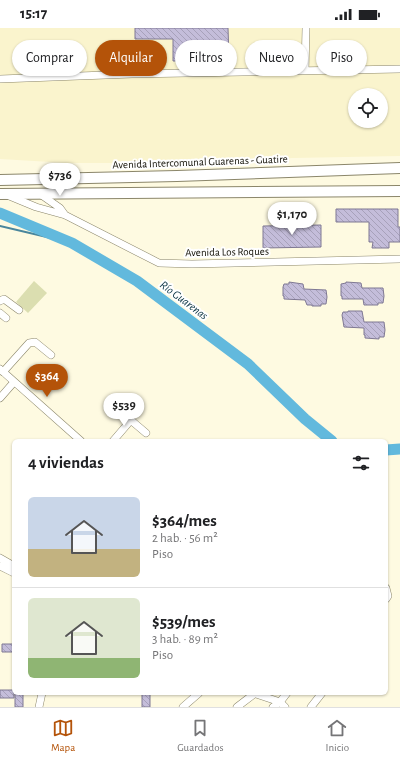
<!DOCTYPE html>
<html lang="es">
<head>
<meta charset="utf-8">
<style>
	:root { --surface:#fff; --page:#f2f2f2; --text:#202124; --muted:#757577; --line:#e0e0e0; --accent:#b45309 }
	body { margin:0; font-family:"Alegreya Sans",sans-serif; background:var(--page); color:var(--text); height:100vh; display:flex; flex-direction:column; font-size:15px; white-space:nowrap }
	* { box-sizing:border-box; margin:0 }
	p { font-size:13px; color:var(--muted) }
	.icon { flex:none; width:22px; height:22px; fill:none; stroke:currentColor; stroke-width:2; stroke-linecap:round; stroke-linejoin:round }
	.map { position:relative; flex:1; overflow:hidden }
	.drawer { position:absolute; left:12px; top:411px; width:376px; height:256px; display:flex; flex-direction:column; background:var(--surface); border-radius:6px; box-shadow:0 1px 3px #0004 }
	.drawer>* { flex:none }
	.hud { position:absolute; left:12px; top:12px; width:376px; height:36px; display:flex; gap:8px }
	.controls { position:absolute; left:348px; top:60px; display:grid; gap:8px }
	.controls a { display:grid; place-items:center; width:40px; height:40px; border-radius:50%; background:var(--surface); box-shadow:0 1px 3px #0004; font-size:20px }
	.price { position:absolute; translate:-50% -34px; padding:0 9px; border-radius:14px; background:#fff; color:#222; font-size:13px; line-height:26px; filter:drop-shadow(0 1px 2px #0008) }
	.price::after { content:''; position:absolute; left:50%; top:24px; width:12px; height:9px; margin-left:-6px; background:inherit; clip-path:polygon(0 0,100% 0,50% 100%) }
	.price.current { background:var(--accent); color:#fff }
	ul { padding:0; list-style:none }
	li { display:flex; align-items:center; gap:12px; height:100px; padding:0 16px }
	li+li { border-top:1px solid var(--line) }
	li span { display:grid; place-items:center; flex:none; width:112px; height:80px; border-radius:6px; color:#555 }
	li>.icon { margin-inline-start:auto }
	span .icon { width:48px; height:48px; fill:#fffc; stroke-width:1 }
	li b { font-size:17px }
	h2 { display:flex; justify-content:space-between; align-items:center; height:48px; padding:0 16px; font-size:17px }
	.tag { padding:0 14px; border-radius:18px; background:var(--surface); box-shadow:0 1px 3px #0004; font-size:14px; line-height:36px }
	.tag.current { background:var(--accent); color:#fff }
	.status { display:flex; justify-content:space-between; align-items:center; height:28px; padding:0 20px; background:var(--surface); direction:ltr }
	.status svg { height:11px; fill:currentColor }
	.dock { display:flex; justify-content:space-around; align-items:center; height:56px; border-top:1px solid var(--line); background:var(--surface); font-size:11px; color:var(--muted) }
	.dock a { display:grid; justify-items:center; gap:2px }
	.dock .current { color:var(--accent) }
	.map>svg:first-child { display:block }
	.built { fill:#faf4cd; fill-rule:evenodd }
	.pitch { fill:#dbdeb0 }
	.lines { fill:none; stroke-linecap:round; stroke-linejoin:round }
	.stream { stroke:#4a869c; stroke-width:2 }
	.river { stroke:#62b9dd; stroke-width:11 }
	.building { fill:url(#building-back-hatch); stroke:#7f7893 }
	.minor-casing { stroke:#8b866a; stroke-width:8 }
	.secondary-casing { stroke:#8b866a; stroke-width:12 }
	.minor { stroke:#fff; stroke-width:7 }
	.secondary { stroke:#fff; stroke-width:10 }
	.labels { text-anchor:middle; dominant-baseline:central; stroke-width:4; stroke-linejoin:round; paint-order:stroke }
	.street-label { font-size:11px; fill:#121006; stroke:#fff }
	.water-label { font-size:12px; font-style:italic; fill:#0c3544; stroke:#fff }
</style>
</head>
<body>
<div class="status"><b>15:17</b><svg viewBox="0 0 49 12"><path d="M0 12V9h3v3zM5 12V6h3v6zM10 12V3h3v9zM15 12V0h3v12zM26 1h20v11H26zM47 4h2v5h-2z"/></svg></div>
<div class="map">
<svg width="400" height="679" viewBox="0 0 400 679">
	<defs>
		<pattern id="building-back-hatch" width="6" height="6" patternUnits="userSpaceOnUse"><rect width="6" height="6" fill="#c4bdda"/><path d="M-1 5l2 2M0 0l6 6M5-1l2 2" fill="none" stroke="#a7a1ba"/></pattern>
	</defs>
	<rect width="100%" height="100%" fill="#fefae1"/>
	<path class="built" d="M0,0H400V128L293,130L189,135H68L0,131ZM355,67H381V93H355Z"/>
	<path class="pitch" d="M34,253L47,265L28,285L16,274Z"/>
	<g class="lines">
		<path class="stream" d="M0,198L72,215"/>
		<path class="river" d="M0,185L72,215L137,253L248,336L305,391L332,413
			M386,422L400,421"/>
	</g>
	<path class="building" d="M135,0H228L229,30H192V33H173V11H135Z
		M336,181H398V199H400V214H389V220H372L373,214H369V194H336Z
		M321,197V219L263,220V198Z
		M289,254L303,256L304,261L326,262L327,269L326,276H321V278H312V277H307L305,272L284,271V268H283V259L284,256H289Z
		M346,254L361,255L362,260H383L384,268L383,275H378V277H364L363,271H342V268H341V256L346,255Z
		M348,283H362L364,294H384L385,302L384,309H379V311L365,310V307H364V300L344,299L342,287L343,284H348Z
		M2,616H14V624H2Z
		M0,662H14V670H0Z
		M15,665H23V679H15Z
		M142,665H150V679H142Z"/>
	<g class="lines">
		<defs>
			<path id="minor" d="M305,43L306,0
				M0,51L132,46L400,41
				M40,166L60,180L65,187
				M7,167L36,179L65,187L159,235L192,236L400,231
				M0,273L4,271L19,282
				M0,285L6,290
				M0,341L81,413
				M3,344L29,315L35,314L51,327
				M0,370L14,354
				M113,377L146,405
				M113,413L131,392
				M0,530L14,538
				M0,538L14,545
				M386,560L388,568L386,571
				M253,665L280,674L285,679
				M39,679L42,665
				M183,679L199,665
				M237,679L254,666
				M273,679L280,674L287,665
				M311,679L322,665"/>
			<path id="secondary" d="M0,152L177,148L400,140
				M0,166L400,163"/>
		</defs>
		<use href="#minor" class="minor-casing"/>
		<use href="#secondary" class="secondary-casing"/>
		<use href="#minor" class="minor"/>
		<use href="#secondary" class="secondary"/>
	</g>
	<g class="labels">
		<g class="street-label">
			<text transform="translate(200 134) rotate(-2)">Avenida Intercomunal Guarenas - Guatire</text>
			<text transform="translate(227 224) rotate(-1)">Avenida Los Roques</text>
		</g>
		<g class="water-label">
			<text transform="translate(184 272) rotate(37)">Río Guarenas</text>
		</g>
	</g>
</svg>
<div class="controls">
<a><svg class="icon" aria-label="locate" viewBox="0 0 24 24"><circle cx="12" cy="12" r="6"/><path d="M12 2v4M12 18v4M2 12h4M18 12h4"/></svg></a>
</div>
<b class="price" style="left:60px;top:169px">$736</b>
<b class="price" style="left:292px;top:208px">$1,170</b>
<b class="price current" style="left:47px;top:370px">$364</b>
<b class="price" style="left:124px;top:399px">$539</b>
<div class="hud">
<a class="tag">Comprar</a>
<a class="tag current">Alquilar</a>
<a class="tag">Filtros</a>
<a class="tag">Nuevo</a>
<a class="tag">Piso</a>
</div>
<section class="drawer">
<h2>4 viviendas<svg class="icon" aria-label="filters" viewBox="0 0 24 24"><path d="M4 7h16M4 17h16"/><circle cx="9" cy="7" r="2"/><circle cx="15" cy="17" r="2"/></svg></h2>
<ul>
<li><span style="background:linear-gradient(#c9d6e8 65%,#c2b280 0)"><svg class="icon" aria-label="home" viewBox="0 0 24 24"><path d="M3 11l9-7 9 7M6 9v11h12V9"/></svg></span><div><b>$364/mes</b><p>2 hab. · 56 m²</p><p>Piso</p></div></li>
<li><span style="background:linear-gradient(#dfe7d0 75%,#8fb573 0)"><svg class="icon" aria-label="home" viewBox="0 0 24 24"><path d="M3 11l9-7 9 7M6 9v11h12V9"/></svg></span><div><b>$539/mes</b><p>3 hab. · 89 m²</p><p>Piso</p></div></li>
</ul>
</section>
</div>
<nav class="dock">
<a class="current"><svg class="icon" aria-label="map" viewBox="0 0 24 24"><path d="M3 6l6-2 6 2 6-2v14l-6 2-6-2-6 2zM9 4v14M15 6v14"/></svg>Mapa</a>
<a><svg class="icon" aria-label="saved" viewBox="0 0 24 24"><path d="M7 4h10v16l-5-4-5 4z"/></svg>Guardados</a>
<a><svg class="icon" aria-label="home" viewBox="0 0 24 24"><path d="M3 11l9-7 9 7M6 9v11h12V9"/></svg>Inicio</a>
</nav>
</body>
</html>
